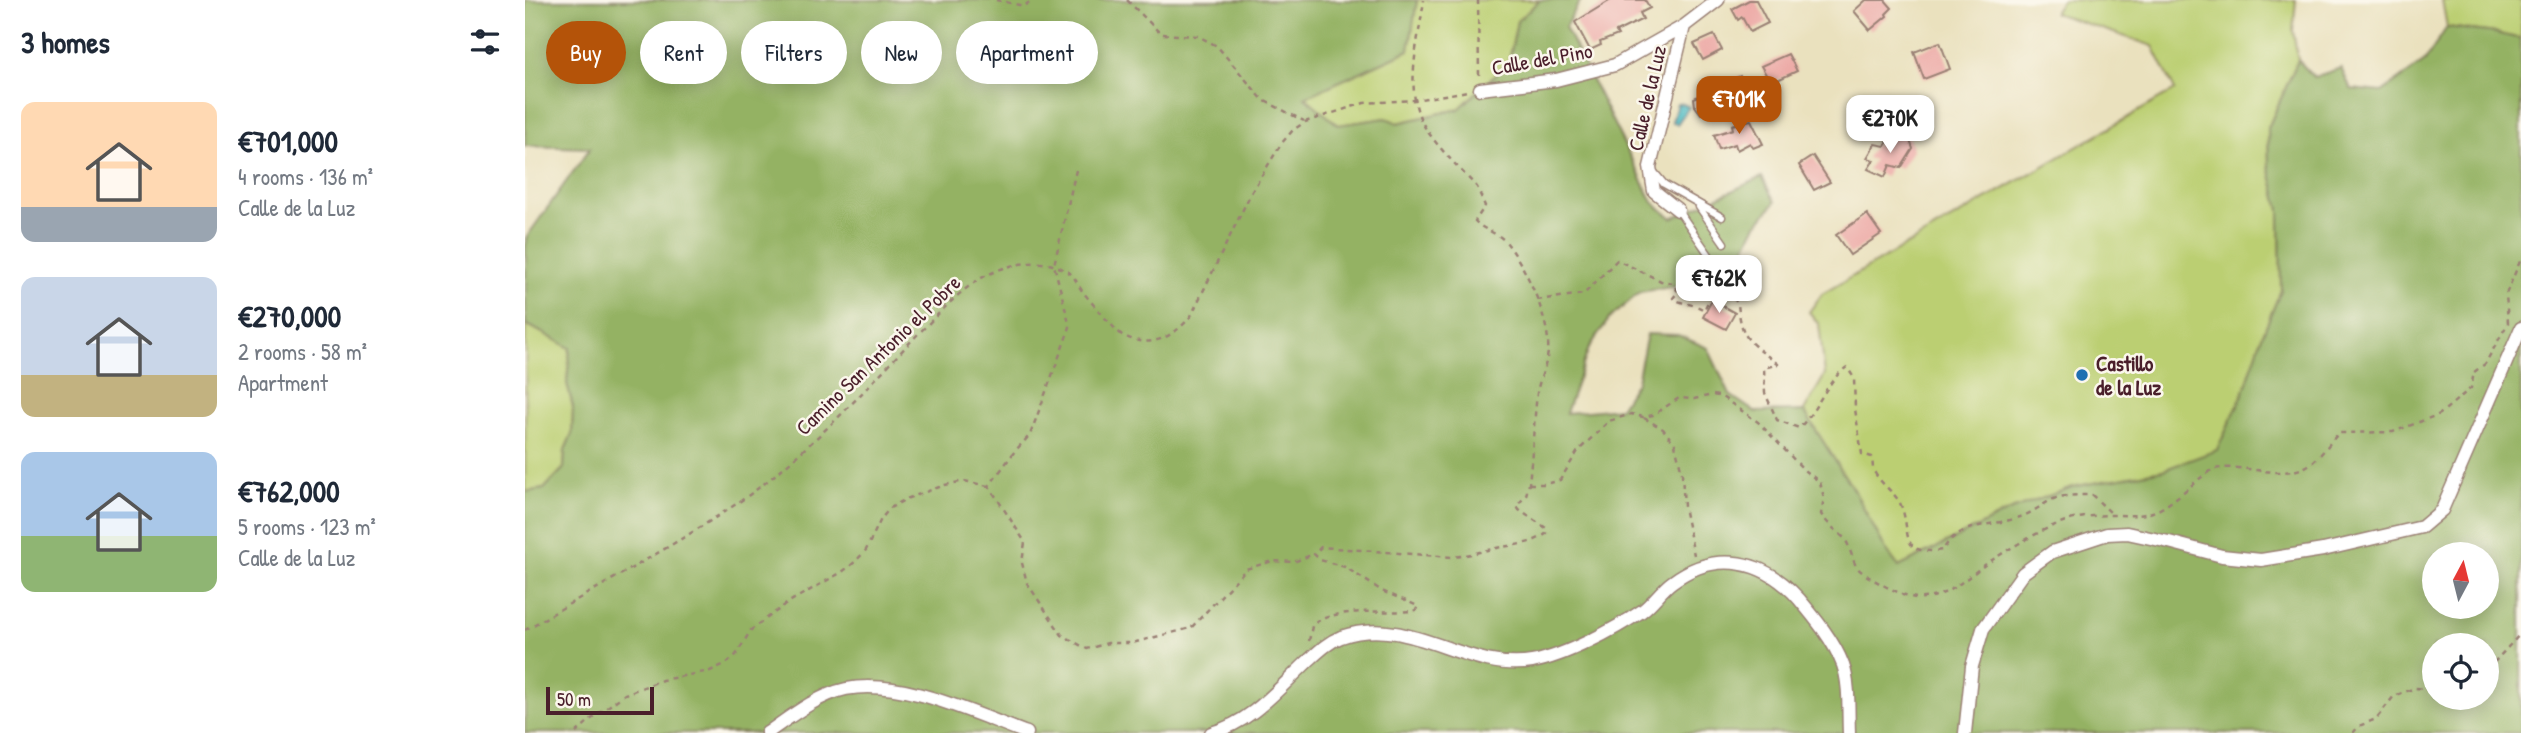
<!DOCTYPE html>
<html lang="en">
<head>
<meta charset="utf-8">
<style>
	:root { --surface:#fff; --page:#f6f6f7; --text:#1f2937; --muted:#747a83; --accent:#b45309 }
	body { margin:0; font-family:"Patrick Hand",sans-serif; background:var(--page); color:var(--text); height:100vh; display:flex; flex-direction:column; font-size:26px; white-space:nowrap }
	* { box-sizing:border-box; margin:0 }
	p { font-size:23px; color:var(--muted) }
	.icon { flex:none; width:38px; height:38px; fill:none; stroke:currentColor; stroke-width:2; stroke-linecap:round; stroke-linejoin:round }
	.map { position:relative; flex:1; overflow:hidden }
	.drawer { display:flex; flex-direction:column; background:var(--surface); width:525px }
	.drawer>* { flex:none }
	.banner { position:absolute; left:21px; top:21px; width:665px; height:63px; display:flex; gap:14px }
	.needle { width:46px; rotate:7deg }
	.tools { position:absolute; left:1897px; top:542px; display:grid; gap:14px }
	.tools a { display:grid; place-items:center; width:77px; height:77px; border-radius:50%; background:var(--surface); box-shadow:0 4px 18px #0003; font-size:35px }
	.scale { position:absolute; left:21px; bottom:18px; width:108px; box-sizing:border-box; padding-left:7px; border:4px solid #4a1f2b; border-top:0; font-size:19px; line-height:24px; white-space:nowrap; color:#4a1f2b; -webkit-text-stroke:5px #fbf7ec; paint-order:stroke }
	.price { position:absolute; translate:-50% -60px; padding:0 16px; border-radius:14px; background:#fff; color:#222; font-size:23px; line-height:46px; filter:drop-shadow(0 2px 4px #0008) }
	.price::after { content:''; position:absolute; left:50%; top:42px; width:21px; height:16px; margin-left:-10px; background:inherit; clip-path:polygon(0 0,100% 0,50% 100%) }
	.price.on { background:var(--accent); color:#fff }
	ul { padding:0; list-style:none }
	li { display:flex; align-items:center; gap:21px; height:175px; padding:0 21px }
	li span { display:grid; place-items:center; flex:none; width:196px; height:140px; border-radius:14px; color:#555 }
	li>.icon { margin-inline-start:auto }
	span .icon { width:84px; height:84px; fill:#fffc; stroke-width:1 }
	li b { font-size:30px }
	h2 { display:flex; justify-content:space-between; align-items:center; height:84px; padding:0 21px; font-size:30px }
	.chip { padding:0 24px; border-radius:32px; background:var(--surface); box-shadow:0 4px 18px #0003; font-size:24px; line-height:63px }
	.chip.on { background:var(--accent); color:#fff }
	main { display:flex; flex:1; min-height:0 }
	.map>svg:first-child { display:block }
	.green { fill:#bbcf72; stroke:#82774e; stroke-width:2 }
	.forest { fill:#94b264; stroke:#6f6848; stroke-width:2; fill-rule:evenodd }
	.water { fill:#4ab9c1; stroke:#4a6c76; stroke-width:2 }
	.building { fill:#edaba7 }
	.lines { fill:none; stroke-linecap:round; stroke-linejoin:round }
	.service-casing { stroke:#9a8074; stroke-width:9 }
	.minor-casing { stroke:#9a8074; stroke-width:15 }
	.path { stroke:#9a8074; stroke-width:2.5; stroke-dasharray:5 5; stroke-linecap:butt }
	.service { stroke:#fff; stroke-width:6 }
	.minor { stroke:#fff; stroke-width:12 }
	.poi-dot { fill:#1f6fb2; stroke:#fbf7ec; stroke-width:2.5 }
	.labels { text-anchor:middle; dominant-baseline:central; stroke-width:5; stroke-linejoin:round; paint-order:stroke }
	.street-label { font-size:21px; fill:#4a1f2b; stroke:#fbf7ec }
	.poi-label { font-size:21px; font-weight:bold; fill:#4a1f2b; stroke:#fbf7ec; text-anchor:start }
</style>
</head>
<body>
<main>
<section class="drawer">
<h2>3 homes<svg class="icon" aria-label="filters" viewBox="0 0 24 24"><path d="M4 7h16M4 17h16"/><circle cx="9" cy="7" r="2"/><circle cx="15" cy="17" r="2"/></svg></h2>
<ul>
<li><span style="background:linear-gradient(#ffd9b3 75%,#9aa5b1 0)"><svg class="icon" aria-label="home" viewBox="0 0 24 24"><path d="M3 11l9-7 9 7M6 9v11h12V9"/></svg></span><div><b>€701,000</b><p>4 rooms · 136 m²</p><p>Calle de la Luz</p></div></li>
<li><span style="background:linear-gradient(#c9d6e8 70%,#c2b280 0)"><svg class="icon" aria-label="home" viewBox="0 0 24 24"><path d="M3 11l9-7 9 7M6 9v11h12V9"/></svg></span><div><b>€270,000</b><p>2 rooms · 58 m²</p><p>Apartment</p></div></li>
<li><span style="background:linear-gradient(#a9c7e8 60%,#8fb573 0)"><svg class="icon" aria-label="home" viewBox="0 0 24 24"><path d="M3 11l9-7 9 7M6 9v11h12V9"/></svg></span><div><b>€762,000</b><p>5 rooms · 123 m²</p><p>Calle de la Luz</p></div></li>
</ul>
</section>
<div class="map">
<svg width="1996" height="733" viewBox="0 0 1996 733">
	<rect width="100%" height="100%" fill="#fbf7ec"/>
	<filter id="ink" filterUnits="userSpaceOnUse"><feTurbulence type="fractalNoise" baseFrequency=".0143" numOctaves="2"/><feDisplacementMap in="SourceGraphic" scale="14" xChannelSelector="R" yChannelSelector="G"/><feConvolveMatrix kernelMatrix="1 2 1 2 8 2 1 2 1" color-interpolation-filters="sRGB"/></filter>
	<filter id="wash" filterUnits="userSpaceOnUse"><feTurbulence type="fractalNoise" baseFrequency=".00686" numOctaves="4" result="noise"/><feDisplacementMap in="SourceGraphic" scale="28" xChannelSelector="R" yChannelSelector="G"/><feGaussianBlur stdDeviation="1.57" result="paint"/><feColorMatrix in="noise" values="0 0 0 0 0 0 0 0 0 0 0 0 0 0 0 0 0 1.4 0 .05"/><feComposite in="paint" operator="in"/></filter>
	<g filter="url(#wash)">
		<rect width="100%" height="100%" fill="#eae1be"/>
		<path class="green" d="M892,0H1015L992,21L984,62L934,109L872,123L861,118L813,125L780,97L884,50Z
			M1537,0H1771L1768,31L1773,60L1743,128L1744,166L1755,210L1756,290L1737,336L1719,392L1692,451L1638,470L1547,487L1484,511L1374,567L1361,550L1331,494L1279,411L1300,375L1294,324L1284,312L1297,294L1650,90L1628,46L1529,13Z
			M1917,0H1996V39L1971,33L1922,27Z
			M1,238V324L45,348L42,383L48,407L47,434L40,450L39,468L19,489L0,492Z"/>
		<path class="forest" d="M0,0H892L884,50L780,97L813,125L861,118L873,123L934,109L984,62L992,21L1015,0H1056L1040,27L1128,202L1147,218L1237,177L1250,202L1231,226L1218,252L1174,287L1159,285L1115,292L1084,319L1064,348L1041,413L1095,408L1112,381L1122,334L1153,335L1183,348L1205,395L1230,412L1279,411L1331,494L1361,550L1374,567L1484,511L1547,487L1638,470L1692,450L1719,392L1737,336L1756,290L1755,210L1744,166L1743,128L1773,60L1789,77L1816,68L1826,89L1857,92L1900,61L1922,27L1971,33L1996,39V733H0V492L19,489L39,468L40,450L47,434L48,407L42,383L45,348L1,324V238L65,148L0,146ZM1909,555H1962V607H1909ZM1909,646H1962V698H1909Z"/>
		<path class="water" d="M1157,103L1164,107L1152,124L1147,122L1152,104Z"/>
		<g id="blocks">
			<path class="building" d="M1086,0H1120L1125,8L1115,13L1118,19L1091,32L1093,35L1075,42L1076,45L1065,50L1050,22Z
				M1224,0H1231L1243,23L1225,32L1217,17L1213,20L1207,9Z
				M1341,0H1360L1367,8L1361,14L1362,16L1345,30L1329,11Z
				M1189,35L1197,50L1178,60L1169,44Z
				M1415,42L1425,69L1399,79L1389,52Z
				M1263,54L1272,71L1246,83L1236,66Z
				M1215,76L1223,93L1176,114L1170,106L1169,98Z
				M1226,120L1238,144L1228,148L1225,143L1212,150L1210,144L1194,149L1189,135L1208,129L1207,125Z
				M1376,135L1384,138L1388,149L1376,168L1365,165L1360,177L1343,169L1349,160L1342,158L1350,144L1360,146L1365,138Z
				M1288,156L1305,182L1289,190L1274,165Z
				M1342,214L1356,234L1325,255L1311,235Z
				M1187,300L1210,313L1201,329L1178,317Z"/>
		</g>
	</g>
	<g filter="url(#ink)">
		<use href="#blocks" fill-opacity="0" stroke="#9a8074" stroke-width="2"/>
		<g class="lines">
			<defs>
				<path id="service" d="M1129,172L1139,184L1197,217
					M1174,207L1199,243
					M1153,210L1196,272"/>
				<path id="minor" d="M955,89L1031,80L1090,65L1159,26L1193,0
					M1153,210L1129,191L1125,167L1159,26
					M242,733C265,717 293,695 321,689C378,678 449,714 502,733
					M686,733C726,723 753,689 782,662C793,652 803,642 816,637C885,613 941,673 1007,662C1040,656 1089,630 1117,611C1128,603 1136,590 1147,582C1191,549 1240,560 1274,599C1290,618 1309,641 1318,665C1325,685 1323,711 1324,733
					M1440,733L1447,666L1458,629L1498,573L1527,552L1582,534L1602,533L1644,542L1697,556L1736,560L1798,550L1897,527L1917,510L1996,328"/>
			</defs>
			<use href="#service" class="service-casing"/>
			<use href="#minor" class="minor-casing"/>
			<path class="path" d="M471,0L499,6L507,0
				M602,0L636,34L673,36L692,46L738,100L779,121
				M953,0L954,76
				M551,170L529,265L545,327L505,435L490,451L464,486L500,542L497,563L502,583L537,635L562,649L583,643H607L666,628L721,569L747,561L769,562L788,554
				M1198,282L1200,291L1213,303C1216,341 1225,342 1253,364L1239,368L1240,393L1252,420L1274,428C1293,410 1301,381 1322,367L1329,378L1330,409L1337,454L1347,457C1348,463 1347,469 1350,473C1356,484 1369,492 1375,503C1388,532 1371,556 1418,550C1434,521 1468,527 1495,517C1509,513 1520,501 1534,497C1545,495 1556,495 1567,495L1587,514
				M1012,300L1059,294L1092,260L1136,281L1148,283L1153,292L1148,298C1157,305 1169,303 1179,310L1187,294L1200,291
				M1119,418L1138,429L1150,444L1157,473L1159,507L1169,555
				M1004,484H1020L1035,480L1053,451L1084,421L1106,414L1118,417L1128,415L1154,398L1169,399L1188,395L1197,397L1233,422L1280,471L1295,482L1299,498L1296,514C1302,524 1310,529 1318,537C1325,544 1326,557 1331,566C1337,576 1379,597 1391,598C1419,600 1436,582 1457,567C1476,553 1514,531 1535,523C1552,517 1571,515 1588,515C1603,515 1615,517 1630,511C1648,505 1678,472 1690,469C1719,463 1753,480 1780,467C1794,460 1803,444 1814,433L1868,432L1915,414L1946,388L1949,372L1960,364L1983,323L1981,294L1996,259
				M0,630C72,587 148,547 217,500C242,483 265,462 287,442C324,409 359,369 394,333C415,313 436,288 462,275C484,264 515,257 538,269C550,274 551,283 558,292C564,300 590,330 597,335C625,350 649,337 666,316L726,193L756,144L768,130L780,122L839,103L890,100L943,91
				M784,641L787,626C804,607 862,613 887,611L891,610L893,606L857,591L820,567L795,560L789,554L796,547L927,557C941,556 953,552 967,549C986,544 1006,546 1022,533L1021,528L994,510L992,506L1001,495L1004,484C1007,454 1009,423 1012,393C1014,379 1022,365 1023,351C1026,321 1000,265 981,242C972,232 959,231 950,221L960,206L952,187C935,169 915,150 901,129C877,93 894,40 899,0
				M1962,670L1996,633
				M51,733L65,720L100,694L137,680L185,671L202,663L211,655L226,630L264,602L317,572L330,562L341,550L356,519L365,508L381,499L420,485L439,481L463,486
				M1828,733L1834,726L1851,719L1869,696L1890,688L1909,690"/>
			<use href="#service" class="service"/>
			<use href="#minor" class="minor"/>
		</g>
	</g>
	<circle class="poi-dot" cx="1557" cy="375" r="7"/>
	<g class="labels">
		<g class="street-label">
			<text transform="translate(1017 59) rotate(-10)">Calle del Pino</text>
			<text transform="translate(1122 98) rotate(-77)">Calle de la Luz</text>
			<text transform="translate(353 355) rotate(-44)">Camino San Antonio el Pobre</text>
		</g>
		<g class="poi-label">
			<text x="1571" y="363">Castillo<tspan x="1571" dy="24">de la Luz</tspan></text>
		</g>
	</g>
</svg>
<div class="tools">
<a><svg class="needle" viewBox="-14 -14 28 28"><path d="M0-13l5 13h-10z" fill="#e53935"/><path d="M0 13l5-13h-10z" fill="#747a83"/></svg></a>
<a><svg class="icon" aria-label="locate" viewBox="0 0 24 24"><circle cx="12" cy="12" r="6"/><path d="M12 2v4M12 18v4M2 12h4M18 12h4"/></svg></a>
</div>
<div class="scale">50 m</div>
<b class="price on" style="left:1214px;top:136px">€701K</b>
<b class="price" style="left:1365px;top:155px">€270K</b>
<b class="price" style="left:1194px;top:315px">€762K</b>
<div class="banner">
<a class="chip on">Buy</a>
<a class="chip">Rent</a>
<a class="chip">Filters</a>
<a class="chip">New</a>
<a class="chip">Apartment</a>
</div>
</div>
</main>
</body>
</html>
